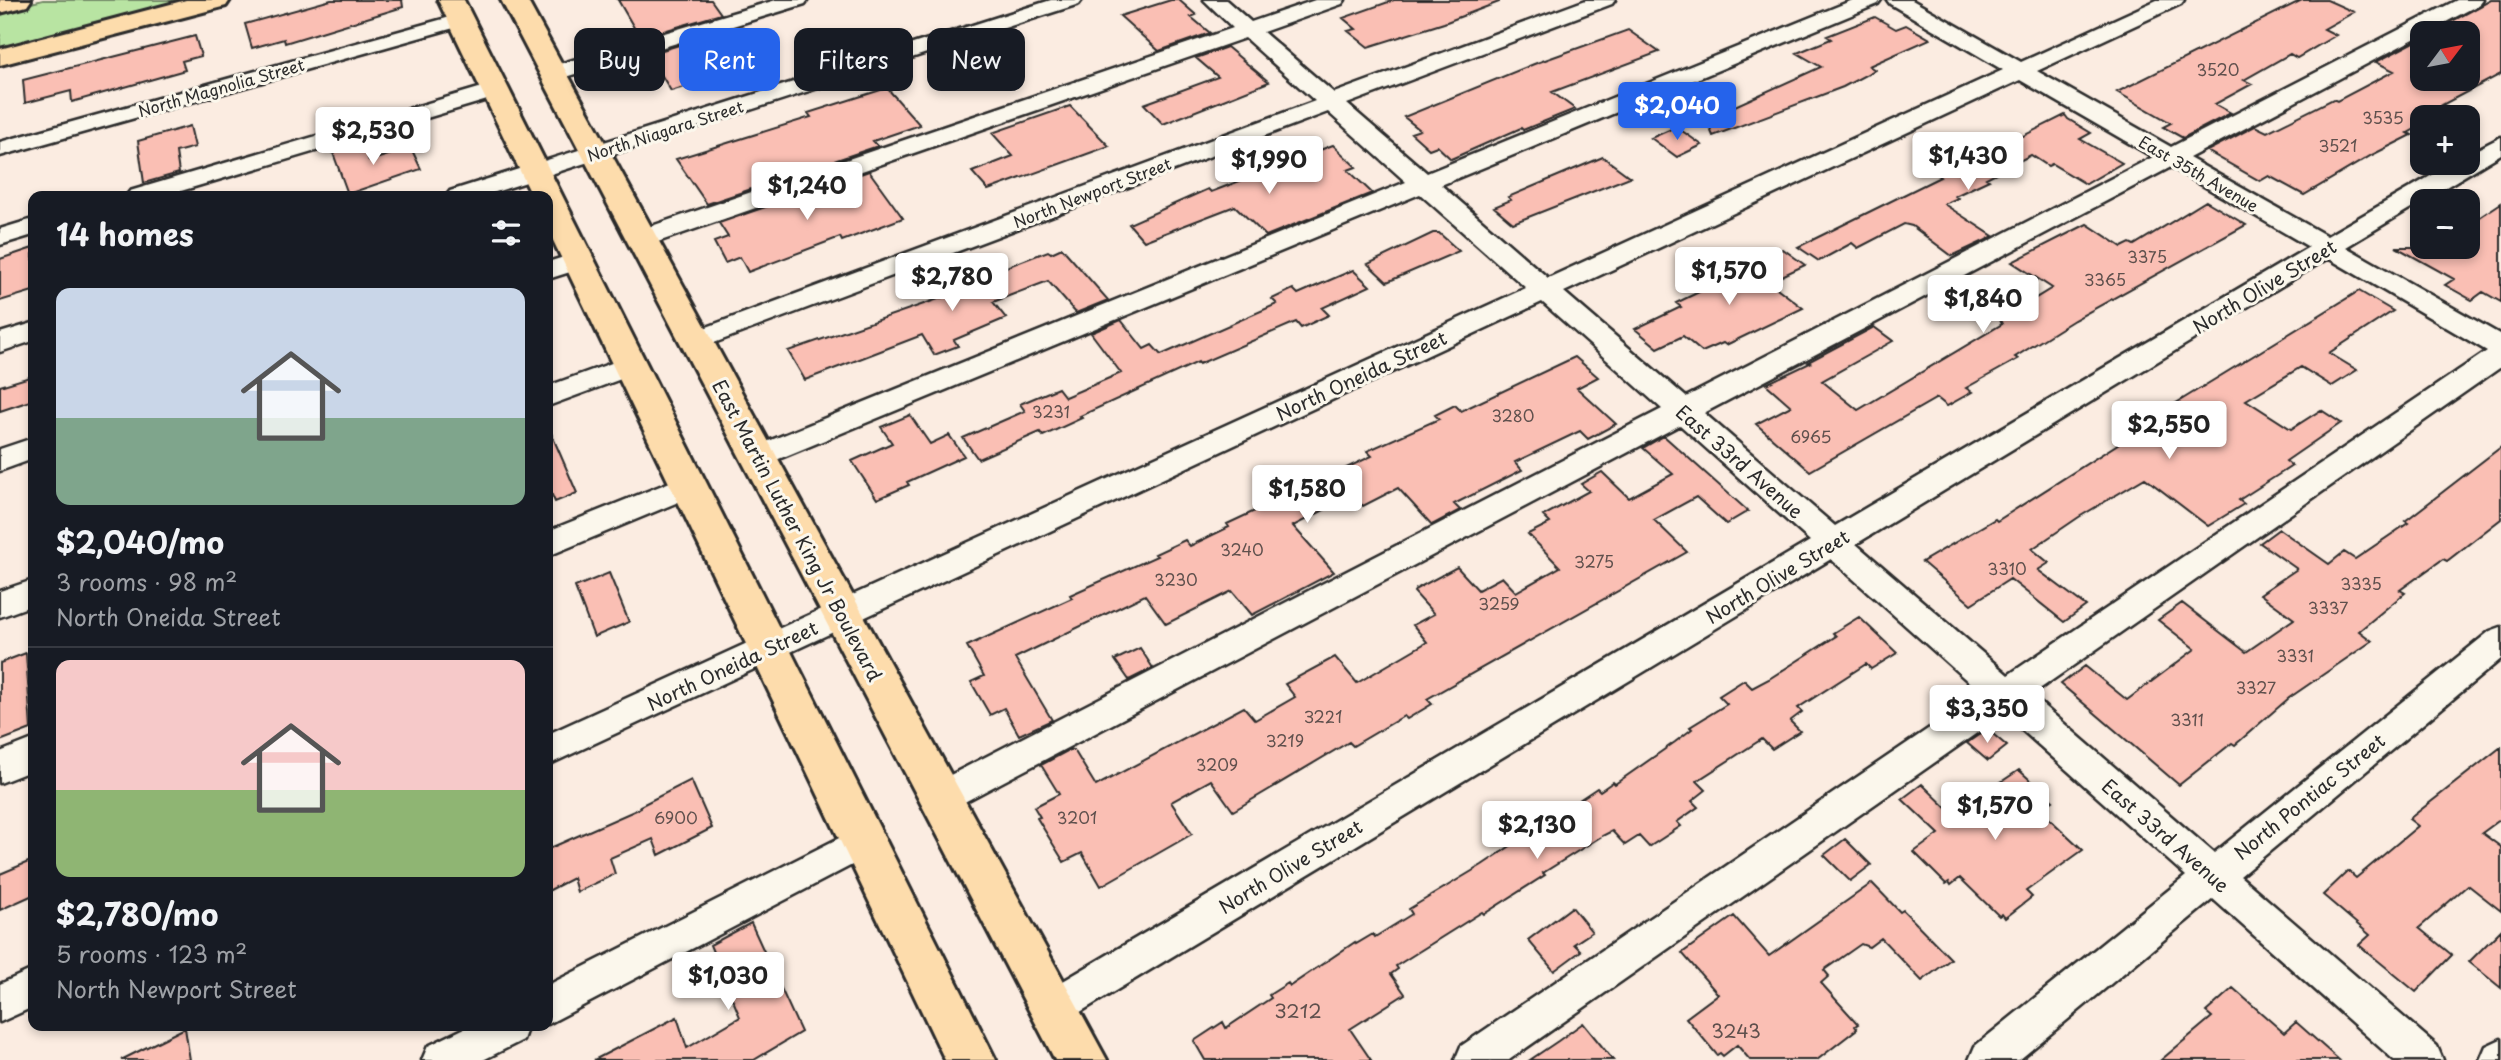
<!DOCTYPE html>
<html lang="en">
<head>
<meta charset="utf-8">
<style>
	:root { --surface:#171b24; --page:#242831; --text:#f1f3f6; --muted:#9ea1a6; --line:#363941; --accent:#2563eb }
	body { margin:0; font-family:"Playpen Sans",sans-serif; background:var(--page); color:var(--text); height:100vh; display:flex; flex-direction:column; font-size:26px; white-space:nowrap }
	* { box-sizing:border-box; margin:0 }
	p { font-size:23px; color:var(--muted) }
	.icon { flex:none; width:38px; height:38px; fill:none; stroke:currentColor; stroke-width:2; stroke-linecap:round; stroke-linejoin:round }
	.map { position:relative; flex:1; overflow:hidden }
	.sheet { position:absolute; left:28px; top:191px; width:525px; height:840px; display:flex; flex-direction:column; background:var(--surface); border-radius:14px; box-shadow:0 4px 10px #0003 }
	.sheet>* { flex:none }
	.guide { position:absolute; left:574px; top:28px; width:665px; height:63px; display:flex; gap:14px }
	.needle { width:46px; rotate:58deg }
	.buttons { position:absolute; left:2410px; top:21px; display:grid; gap:14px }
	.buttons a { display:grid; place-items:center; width:70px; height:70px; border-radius:14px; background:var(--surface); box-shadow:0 4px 10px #0003; font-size:35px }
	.price { position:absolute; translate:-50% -60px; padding:0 16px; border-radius:7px; background:#fff; color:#222; font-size:23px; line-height:46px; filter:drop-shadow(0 2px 4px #0008) }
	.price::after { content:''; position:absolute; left:50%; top:42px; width:21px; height:16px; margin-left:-10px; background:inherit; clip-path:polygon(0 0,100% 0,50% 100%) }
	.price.current { background:var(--accent); color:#fff }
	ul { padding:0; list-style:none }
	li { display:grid; align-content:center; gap:14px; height:371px; padding:0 28px }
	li+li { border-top:2px solid var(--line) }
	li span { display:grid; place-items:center; height:217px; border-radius:14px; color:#555 }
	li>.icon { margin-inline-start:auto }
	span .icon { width:126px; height:126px; fill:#fffc; stroke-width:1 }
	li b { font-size:30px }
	h2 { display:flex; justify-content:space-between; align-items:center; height:84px; padding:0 28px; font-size:30px }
	.chip { padding:0 24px; border-radius:14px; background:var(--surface); box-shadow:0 4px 10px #0003; font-size:24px; line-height:63px }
	.chip.current { background:var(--accent); color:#fff }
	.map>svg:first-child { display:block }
	.green { fill:#b8e4a2; stroke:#728866; stroke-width:2 }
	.building { fill:#fabfb4; stroke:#2b2b2b; stroke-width:2 }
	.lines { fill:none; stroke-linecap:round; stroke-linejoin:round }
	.minor-casing { stroke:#2b2b2b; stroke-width:5 }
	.major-casing { stroke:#2b2b2b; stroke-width:6 }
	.minor { fill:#fbf7ec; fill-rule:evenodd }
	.major { fill:#fddcac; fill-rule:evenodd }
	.labels { text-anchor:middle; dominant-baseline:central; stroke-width:6; stroke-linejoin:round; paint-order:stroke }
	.number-label { font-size:16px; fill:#5f504d }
	.far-street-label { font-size:16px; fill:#2b2b2b; stroke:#fbf7ec }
	.street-label { font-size:19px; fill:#2b2b2b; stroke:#fbf7ec }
	.near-number-label { font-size:19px; fill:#5f504d }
</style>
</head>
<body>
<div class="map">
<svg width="2501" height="1060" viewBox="0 0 2501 1060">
	<rect width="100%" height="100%" fill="#fbece1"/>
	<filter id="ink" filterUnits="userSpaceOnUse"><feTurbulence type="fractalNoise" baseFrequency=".0143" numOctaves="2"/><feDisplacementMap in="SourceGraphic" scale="14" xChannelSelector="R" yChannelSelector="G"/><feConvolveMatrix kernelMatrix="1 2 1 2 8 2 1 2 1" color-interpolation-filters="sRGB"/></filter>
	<g filter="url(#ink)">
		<path class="green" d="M43,0H195L0,50V11Z"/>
		<path class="building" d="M331,0H402L403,7L285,43L284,39L252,48L245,24Z
			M618,0H711L721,14L640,38Z
			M1171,0H1179L1196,15L1191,17L1210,33L1159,51L1120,16Z
			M1394,0H1499V2L1444,23L1368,47L1348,31L1356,29L1343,18Z
			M2302,0H2327L2354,12L2324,29L2336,35L2297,58L2290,54L2244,80L2252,84L2215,104L2231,113L2183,138L2163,127L2171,123L2117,92Z
			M2491,0H2501V74L2442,105L2450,109L2435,117H2422V125L2408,133L2412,135L2372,155L2304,195L2269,176L2260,181L2207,151L2255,126L2267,132L2333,99L2337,101L2394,71L2376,62L2422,38V79H2468V33H2430Z
			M1875,17L1896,29L1906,25L1930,39L1869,66L1875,70L1843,87L1713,136L1706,119L1821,67L1797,53L1831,39L1827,36Z
			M733,29L759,64L671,91L649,54Z
			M1628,30L1659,52L1552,92L1575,109L1523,130L1521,128L1451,159L1437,146L1429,149L1411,133L1420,130L1404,117L1534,64Z
			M195,36L201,56L182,61L185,70L72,102L71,91L25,103L23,80Z
			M1227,47L1269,82L1163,124L1144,104L1218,77L1196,58Z
			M887,88L920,125L873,141L878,146L707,204L676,159L811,117L808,113Z
			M1070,106L1109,146L988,190L972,172L1013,156L992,133Z
			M2065,115L2068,119L2091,133L2080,139L2122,163L2086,184L2052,164L2048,166L2031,155L1986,178L1989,180L1955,196L1958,198L1944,204L1993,236L1984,241L1952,256L1912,226L1904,224L1858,248L1852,243L1819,261L1798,247L1940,177L1936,174L1999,148Z
			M190,126L195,147L176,152L179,173L144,183L138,141Z
			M1676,127L1685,133L1702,145L1677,157L1651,138Z
			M363,144L369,161L411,148L421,169L348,194L333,153Z
			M1333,145L1356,167L1348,170L1372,193L1266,236L1235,206L1144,241L1129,224L1208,189L1211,192Z
			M1603,157L1630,177L1513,223L1494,207L1511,200L1508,197Z
			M869,171L903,218L842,241L840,237L748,272L740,257L725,263L714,242L728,237L719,223Z
			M2206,201L2246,225L2074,320L2015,357L2018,359L1966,388L1972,392L1947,406L1937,398L1810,471L1756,424L1791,406L1766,384L1810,363L1808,362L1874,327L1893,341L1822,381L1858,410L2002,324L2000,320L2052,288L2012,262L2087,224L2122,247L2130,243L2134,245Z
			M2501,203V302L2483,292L2472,300L2445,285L2454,279L2396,247H2468V225Z
			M1433,233H1439L1459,251L1387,282L1368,264Z
			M33,248V291L0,301V259Z
			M1062,248L1108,300L1076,313L1048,281L993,302L1006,318L954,340L958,346L934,355L922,335L805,380L788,351L947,296L941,288L972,276L975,279L1048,251L1051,253Z
			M1783,249L1805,265L1769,282L1803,308L1726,345L1723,343L1702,352L1683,336L1658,348L1635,329L1681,307L1676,303L1757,264L1754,262Z
			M1353,270L1370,286L1322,308L1329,315L1301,328L1296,322L1199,364L1198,362L1080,416L1082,418L1043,436L1040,432L978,459L963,438L1025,411L1020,404L1058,388L1065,397L1121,373L1091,333L1121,320L1144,349L1152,345L1161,355L1277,304L1272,299L1293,289L1298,294Z
			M2359,291L2393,311L2329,353L2357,370L2332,386L2301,367L2246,400L2291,429L2321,410L2341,423L2286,461L2292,466L2239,500L2244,504L2208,526L2145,478L2079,517L2032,549L2049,563L2038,570L2086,606L2064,622L2010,579L1971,604L1922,562L1995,519L1997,521L2124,440L2121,438L2150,419Z
			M1575,357L1598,377L1577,388L1616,424L1588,439L1580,431L1515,462L1522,470L1454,504L1460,510L1432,525L1398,488L1363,506L1354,496L1349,497L1293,526L1334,572L1252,615L1232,591L1166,624L1145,595L1015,658L1052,720L1019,735L1004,708L990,715L971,682L984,676L967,646L1072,598L1070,595L1157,556L1155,554L1185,540L1190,546L1229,527L1227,524L1372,456L1367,451L1439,419L1435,415L1455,405L1461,411Z
			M33,376V400L0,411V386Z
			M910,415L930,444L949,435L964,456L907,482L909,485L877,499L852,461L892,443L881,427Z
			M548,426L577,493L555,502L548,486Z
			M1664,436L1748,511L1726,524L1696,497L1654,520L1687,552L1427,699L1432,704L1407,719L1404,716L1353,746L1349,742L1233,811L1211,780L1171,802L1192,834L1101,886L1082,853L1064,862L1037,818L1040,817L1034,807L1059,794L1041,765L1069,750H1074L1096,786L1244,707L1255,720L1295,697L1285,684L1335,657L1357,683L1427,642L1413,625L1434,614L1414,592L1416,589L1457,567L1478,590L1502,577L1516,592L1560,567L1528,534L1550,523L1543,516L1589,491L1581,484L1602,472L1629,498L1673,474L1643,448Z
			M2501,447V519L2447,561L2443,559L2400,590L2405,593L2359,631L2372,641L2289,698L2235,745L2232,743L2179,785L2061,684L2085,666L2127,700L2195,649L2158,620L2182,603L2246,652L2294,619L2260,594L2297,569L2260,543L2279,529L2329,564L2344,552L2355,559L2408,523L2405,521L2409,518Z
			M609,573L629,622L594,637L575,587Z
			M1859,617L1897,653L1871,669L1866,664L1798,708L1802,712L1790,721L1800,731L1772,749L1762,739L1697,781L1706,790L1692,801L1698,807L1677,822L1681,826L1649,847L1639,836L1625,845L1612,831L1602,836L1543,873L1545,875L1484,914L1482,912L1396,966L1398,969L1391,974L1405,994L1350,1029L1371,1060H1205L1194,1041L1223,1022L1226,1028L1271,998L1269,995L1288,983L1290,986L1355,942L1356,944L1373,934L1375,937L1412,914L1409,909L1482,865L1597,788L1600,791L1613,782L1615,784L1675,742L1692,729L1690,727L1727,704L1719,696L1744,680L1752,688L1769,679L1836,636L1833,633Z
			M1140,648L1153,668L1129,680L1115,660Z
			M26,653L31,729L0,741V663Z
			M1987,729L2007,746L1988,761L1967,743Z
			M2501,747V819L2482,833L2501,847V911L2468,885L2419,928L2452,955L2416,992L2359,945L2370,935L2323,895L2348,871L2356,878L2418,826L2409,819Z
			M2019,770L2053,801L2040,810L2083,850L2026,891L2032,897L2005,918L2002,914L1999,916L1960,878L1951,885L1949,882L1946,884L1914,852L1939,834L1902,799L1922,784L1953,814Z
			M691,780L712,828L659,855L653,839L610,858L615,874L577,892L573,878L548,891V849L641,808L640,806Z
			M1845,839L1871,865L1850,881L1824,855Z
			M33,860V895L0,910V874Z
			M1872,883L1900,912L1903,910L1951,959L1922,981L1881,938L1869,947L1861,944L1824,970L1829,976L1821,983L1858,1024L1855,1026L1857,1029L1817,1060H1750L1737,1045L1723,1056L1720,1053L1717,1055L1686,1018L1718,994L1682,953L1734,916L1769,956Z
			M1572,907L1592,932L1574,944L1581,951L1554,971L1528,940Z
			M751,923L801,1032L754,1060H594L677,1017L687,1048L740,1017L710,945Z
			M2501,930V988L2469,962Z
			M2233,988L2284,1033L2296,1022L2339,1060H2161L2212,1017L2206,1012Z
			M1583,1023L1613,1060H1530L1558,1041Z
			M185,1028L190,1060H121Z"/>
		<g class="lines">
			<defs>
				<path id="minor" d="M776,0H808L805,4L562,78H546L543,73L546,68Z
					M1051,0H1082L1079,4L483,196H446L450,191Z
					M1204,0H1226L1251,22L1315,0H1345L1342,4L1263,32L1334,93L1586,0H1615L1612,4L1347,104L1427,173L1853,0H1881L1878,4L1441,185L1548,278L2003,70L1890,4L1887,0H1912L2021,62L2157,0H2184L2181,4L2037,71L2171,147L2457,0H2483L2480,4L2189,158L2327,236L2453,163H2468V154L2501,137V154L2346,247L2501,335V367L2031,695L2214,853L2490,631L2501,627V659L2240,876L2437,1046L2443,1060H2394L2213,899L2019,1060H1969L1975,1046L2186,876L2004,714L1509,1060H1455L1461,1046L1981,693L1831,559L1067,1020L1054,1026L1041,1020L1035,1007L1041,994L1810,541L1680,425L953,808L941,813L929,808L924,797L929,786L1662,409L1542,302L548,765V734L1526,288L1420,194L769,463L759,467L749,463L745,456L749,449L1406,182L1328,112L706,346L697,349L688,346L684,340L688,334L1315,101L1245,38L652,244L643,246L634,244L631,238L634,232L1233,28ZM2020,80L2153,157L1686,397L1564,292ZM2171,167L2309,247L1835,526L1704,413ZM2328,258L2487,351L2008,675L1856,544Z
					M461,14L468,16L471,20L468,24L0,156V142Z
					M496,83L504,85L507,90L504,95L164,196H126L130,191Z
					M33,219V235L0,245V229Z
					M580,252L589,254L592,260L589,266L548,279V262Z
					M33,323V341L0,352V333Z
					M631,356L640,358L644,365L640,372L548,406V386Z
					M33,438V459L0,471V449Z
					M690,474L700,477L704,485L700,493L548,556V531Z
					M33,580V605L0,617V591Z
					M33,739V770L0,783V752Z
					M865,825L877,830L883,841L877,852L548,1024V985Z
					M33,969V1007L0,1022V984Z
					M469,1026H528L523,1040L483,1060H422L428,1046Z
					M2501,1039V1060H2480L2486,1046Z"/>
				<path id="major" d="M0,0H31L27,6L0,13Z
					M186,0H230L226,6L0,65V49Z
					M438,0H464L996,1060H945L548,230V196H532Z
					M501,0H527L1107,1060H1055Z"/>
			</defs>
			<use href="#minor" class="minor-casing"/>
			<use href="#major" class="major-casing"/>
			<use href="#minor" class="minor"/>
			<use href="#major" class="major"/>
		</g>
	</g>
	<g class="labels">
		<g class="number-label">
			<text x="2218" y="69">3520</text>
			<text x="2383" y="117">3535</text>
			<text x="2338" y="145">3521</text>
			<text x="2147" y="256">3375</text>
			<text x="2105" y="279">3365</text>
			<text x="1051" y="411">3231</text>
			<text x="1513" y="415">3280</text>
			<text x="1811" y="436">6965</text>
			<text x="1242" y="549">3240</text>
			<text x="1594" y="561">3275</text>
			<text x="2007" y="568">3310</text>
			<text x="1176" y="579">3230</text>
			<text x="2361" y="583">3335</text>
			<text x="1499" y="603">3259</text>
			<text x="2328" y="607">3337</text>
			<text x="2295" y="655">3331</text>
			<text x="2256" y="687">3327</text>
			<text x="1323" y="716">3221</text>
			<text x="2187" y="719">3311</text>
			<text x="1285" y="740">3219</text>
			<text x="1217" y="764">3209</text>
			<text x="676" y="817">6900</text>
			<text x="1077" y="817">3201</text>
		</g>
		<g class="far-street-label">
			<text transform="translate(221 87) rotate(-16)">North Magnolia Street</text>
			<text transform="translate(665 130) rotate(-18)">North Niagara Street</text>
			<text transform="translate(2199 173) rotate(30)">East 35th Avenue</text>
			<text transform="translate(1092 192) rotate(-21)">North Newport Street</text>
		</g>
		<g class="street-label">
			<text transform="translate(2264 286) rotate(-31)">North Olive Street</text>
			<text transform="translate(1361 375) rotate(-25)">North Oneida Street</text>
			<text transform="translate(1740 461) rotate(41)">East 33rd Avenue</text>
			<text transform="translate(798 530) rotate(62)">East Martin Luther King Jr Boulevard</text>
			<text transform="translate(1777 576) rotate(-31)">North Olive Street</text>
			<text transform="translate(732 665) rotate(-25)">North Oneida Street</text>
			<text transform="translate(2309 796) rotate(-39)">North Pontiac Street</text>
			<text transform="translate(2166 835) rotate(41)">East 33rd Avenue</text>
			<text transform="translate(1290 866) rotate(-31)">North Olive Street</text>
		</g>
		<g class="near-number-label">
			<text x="1298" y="1010">3212</text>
			<text x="1736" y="1030">3243</text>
		</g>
	</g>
</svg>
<div class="buttons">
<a><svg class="needle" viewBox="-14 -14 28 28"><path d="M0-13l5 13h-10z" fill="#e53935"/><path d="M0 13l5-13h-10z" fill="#9ea1a6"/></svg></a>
<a>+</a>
<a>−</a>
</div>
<b class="price current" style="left:1677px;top:142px">$2,040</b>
<b class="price" style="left:373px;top:167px">$2,530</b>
<b class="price" style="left:1968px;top:192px">$1,430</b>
<b class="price" style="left:1269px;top:196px">$1,990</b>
<b class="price" style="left:807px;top:222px">$1,240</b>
<b class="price" style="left:1729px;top:307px">$1,570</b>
<b class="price" style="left:952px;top:313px">$2,780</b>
<b class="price" style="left:1983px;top:335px">$1,840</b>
<b class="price" style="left:2169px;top:461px">$2,550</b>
<b class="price" style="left:1307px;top:525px">$1,580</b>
<b class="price" style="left:1987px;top:745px">$3,350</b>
<b class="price" style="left:1995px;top:842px">$1,570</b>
<b class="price" style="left:1537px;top:861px">$2,130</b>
<b class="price" style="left:728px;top:1012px">$1,030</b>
<div class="guide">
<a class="chip">Buy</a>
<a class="chip current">Rent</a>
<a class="chip">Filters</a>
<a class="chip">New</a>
</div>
<section class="sheet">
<h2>14 homes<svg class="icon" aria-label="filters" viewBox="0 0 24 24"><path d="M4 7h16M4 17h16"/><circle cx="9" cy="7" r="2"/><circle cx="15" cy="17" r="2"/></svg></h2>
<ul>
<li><span style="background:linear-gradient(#c9d6e8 60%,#7fa58c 0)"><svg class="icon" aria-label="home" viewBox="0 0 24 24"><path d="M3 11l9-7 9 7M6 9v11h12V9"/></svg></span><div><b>$2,040/mo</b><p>3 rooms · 98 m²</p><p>North Oneida Street</p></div></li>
<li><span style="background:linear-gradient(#f6c9c9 60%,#8fb573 0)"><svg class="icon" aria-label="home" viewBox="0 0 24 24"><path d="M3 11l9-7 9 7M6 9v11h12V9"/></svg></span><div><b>$2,780/mo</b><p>5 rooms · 123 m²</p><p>North Newport Street</p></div></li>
</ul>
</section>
</div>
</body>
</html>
